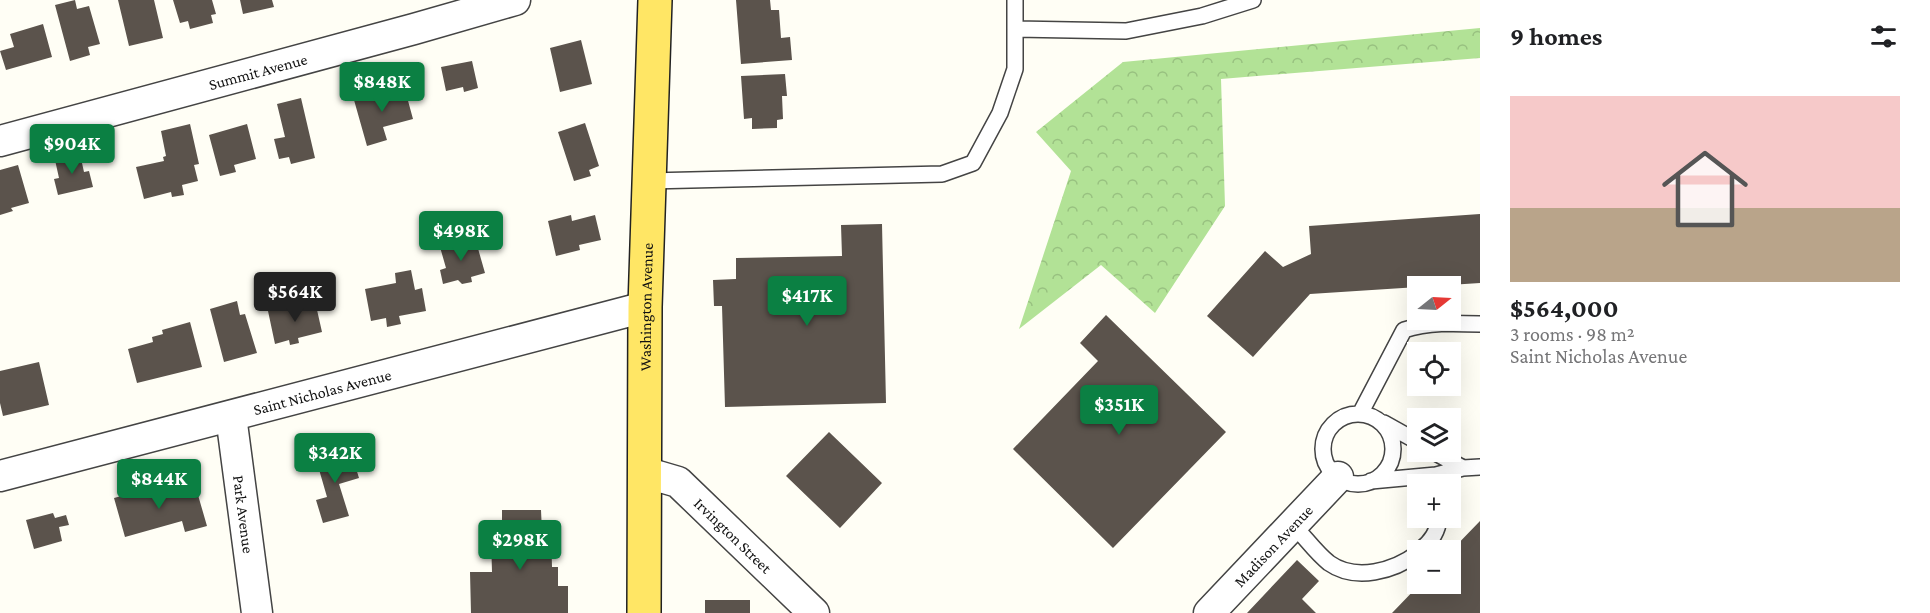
<!DOCTYPE html>
<html lang="en">
<head>
<meta charset="utf-8">
<style>
	:root { --surface:#fff; --page:#f6f6f6; --text:#202124; --muted:#757577; --accent:#0b8043 }
	body { margin:0; font-family:"Crimson Pro",serif; background:var(--page); color:var(--text); height:100vh; display:flex; flex-direction:column; font-size:22px; white-space:nowrap }
	* { box-sizing:border-box; margin:0 }
	p { font-size:20px; color:var(--muted) }
	.icon { flex:none; width:33px; height:33px; fill:none; stroke:currentColor; stroke-width:2; stroke-linecap:round; stroke-linejoin:round }
	.map { position:relative; flex:1; overflow:hidden }
	.panel { display:flex; flex-direction:column; background:var(--surface); width:450px }
	.panel>* { flex:none }
	.needle { width:39px; rotate:72deg }
	.buttons { position:absolute; left:1407px; top:276px; display:grid; gap:12px }
	.buttons a { display:grid; place-items:center; width:54px; height:54px; border-radius:0px; background:var(--surface); box-shadow:0 6px 24px #0002; font-size:30px }
	.price { position:absolute; translate:-50% -51px; padding:0 14px; border-radius:6px; background:var(--accent); color:#fff; font-size:20px; line-height:39px; filter:drop-shadow(0 2px 3px #0008) }
	.price::after { content:''; position:absolute; left:50%; top:36px; width:18px; height:14px; margin-left:-9px; background:inherit; clip-path:polygon(0 0,100% 0,50% 100%) }
	.price.current { background:#222; color:#fff }
	ul { padding:0; list-style:none }
	li { display:grid; align-content:center; gap:12px; height:318px; padding:0 30px }
	li span { display:grid; place-items:center; height:186px; border-radius:0px; color:#555 }
	li>.icon { margin-inline-start:auto }
	span .icon { width:108px; height:108px; fill:#fffc; stroke-width:1 }
	li b { font-size:26px }
	h2 { display:flex; justify-content:space-between; align-items:center; height:72px; padding:0 30px; font-size:26px }
	main { display:flex; flex:1; min-height:0 }
	.map>svg:first-child { display:block }
	.forest { fill:url(#forest-crowns) }
	.building { fill:#5b534c }
	.lines { fill:none; stroke-linecap:round; stroke-linejoin:round }
	.service-casing { stroke:#444; stroke-width:18 }
	.minor-casing { stroke:#444; stroke-width:33 }
	.primary-casing { stroke:#222; stroke-width:36 }
	.service { stroke:#fff; stroke-width:15 }
	.minor { stroke:#fff; stroke-width:30 }
	.primary { stroke:#ffe665; stroke-width:33 }
	.labels { text-anchor:middle; dominant-baseline:central; stroke-width:6; stroke-linejoin:round; paint-order:stroke }
	.street-label { font-size:16px; fill:#111; stroke:#fff }
</style>
</head>
<body>
<main>
<div class="map">
<svg width="1480" height="613" viewBox="0 0 1480 613">
	<defs>
		<pattern id="forest-crowns" width="20" height="18" patternUnits="userSpaceOnUse" patternTransform="scale(1.5)"><rect width="20" height="18" fill="#b2e296"/><path d="M2 6a3 3 0 1 1 6 0M12 15a3 3 0 1 1 6 0" fill="none" stroke="#98c180"/></pattern>
	</defs>
	<rect width="100%" height="100%" fill="#fffef5"/>
	<path class="forest" d="M1480,28V58L1221,79L1225,206L1155,313L1101,265L1019,329L1071,171L1036,132L1123,62Z"/>
	<path class="building" d="M75,0L77,9L89,6L100,44L88,47L90,55L70,61L55,5Z
		M118,0H154L163,38L129,46Z
		M173,0H212L216,14L211,15L213,23L190,29L188,21L180,23Z
		M240,0H272L274,7L243,14Z
		M736,0H770L771,10H779L781,38L790,37L792,60L741,64Z
		M43,24L52,57L6,70L0,51L14,47L10,34Z
		M581,40L592,84L560,92L550,48Z
		M472,61L478,88L464,92L463,87L446,91L441,67Z
		M785,74L787,96H782L783,119L777,120V128L752,129V118L744,119L741,76Z
		M404,86L413,119L383,127L387,140L367,146L354,100Z
		M301,98L315,158L291,164L289,157L279,159L274,139L285,137L277,104Z
		M585,123L599,166L589,170L591,176L574,181L558,132Z
		M190,124L199,164L194,165L198,181L182,185L184,195L172,197L171,192L144,199L136,167L164,161L163,157L166,156L161,131Z
		M247,124L256,159L234,165L236,172L220,176L209,135Z
		M80,154L84,172L89,171L93,187L58,195L54,179L59,178L55,160Z
		M18,165L29,203L11,208L13,211L0,215V170Z
		M1480,214V283L1310,294L1253,357L1207,316L1265,251L1283,267L1311,254L1309,226Z
		M571,215L572,221L595,215L601,240L579,245L580,250L556,256L548,221Z
		M882,224L886,403L725,407L722,306H714L713,280L736,279V258L842,256L841,225Z
		M475,238L485,273L471,277L472,282L462,284L458,280L443,284L440,270L446,268L440,247Z
		M411,270L415,290L422,288L426,311L399,316L401,324L387,327L386,318L371,321L365,289L396,283L395,273Z
		M237,301L240,315L245,314L257,353L224,362L210,309Z
		M315,301L322,332L298,338L299,343L290,345L289,340L275,344L268,311Z
		M1106,315L1226,432L1113,548L1013,449L1098,361L1080,343Z
		M190,322L202,367L137,383L128,349L153,342L152,337L163,334L162,330Z
		M39,362L49,405L3,416L0,403V371Z
		M829,432L882,483L840,528L786,476Z
		M350,449L359,478L339,484L349,516L323,523L316,500L327,497L316,459Z
		M173,482L175,488L186,485L189,497L198,495L207,526L185,532L182,521L125,537L114,498Z
		M502,510H541L542,532H551L552,567H558V586H568V613H471L470,572H492L491,537H502Z
		M53,513L55,518L66,515L69,525L59,527L62,541L34,549L26,520Z
		M1480,521V613H1392L1420,584H1450V552Z
		M1297,560L1319,581L1302,599L1316,613H1247Z
		M705,600H750V613H705Z"/>
	<g class="lines">
		<defs>
			<path id="service" d="M1015,29L1126,31L1202,16L1253,0
				M649,181L942,174L973,163L1000,113L1015,69V0
				M1360,414L1404,330C1428,322 1454,323 1480,324
				M1323 449a35 35 0 1 1 70 0a35 35 0 1 1-70 0Z
				M1384,423L1418,442
				M1434,452L1463,468
				M1371,481L1436,475L1463,468L1480,467
				M1293,525C1305,537 1316,553 1329,563C1356,582 1394,571 1418,553
				M1420,550C1431,542 1438,531 1439,518"/>
			<g id="minor">
				<path id="s1" d="M0,141L414,29L515,0"/>
				<path id="s2" d="M231,416L257,613"/>
				<path id="s3" d="M644,472L678,482L814,613"/>
				<path id="s4" d="M0,476L645,307"/>
				<path id="s5" d="M1209,613L1338,477"/>
			</g>
			<g id="primary">
				<path id="s6" d="M644,613L645,307L655,0"/>
			</g>
		</defs>
		<use href="#service" class="service-casing"/>
		<use href="#minor" class="minor-casing"/>
		<use href="#primary" class="primary-casing"/>
		<use href="#service" class="service"/>
		<use href="#minor" class="minor"/>
		<use href="#primary" class="primary"/>
	</g>
	<g class="labels">
		<g class="street-label">
			<text stroke="none"><textPath href="#s1" startOffset="267">Summit Avenue</textPath></text>
			<text stroke="none"><textPath href="#s6" startOffset="306">Washington Avenue</textPath></text>
			<text stroke="none"><textPath href="#s4" startOffset="333">Saint Nicholas Avenue</textPath></text>
			<text stroke="none"><textPath href="#s2" startOffset="99">Park Avenue</textPath></text>
			<text stroke="none"><textPath href="#s3" startOffset="112">Irvington Street</textPath></text>
			<text stroke="none"><textPath href="#s5" startOffset="93">Madison Avenue</textPath></text>
		</g>
	</g>
</svg>
<div class="buttons">
<a><svg class="needle" viewBox="-14 -14 28 28"><path d="M0-13l5 13h-10z" fill="#e53935"/><path d="M0 13l5-13h-10z" fill="#757577"/></svg></a>
<a><svg class="icon" aria-label="locate" viewBox="0 0 24 24"><circle cx="12" cy="12" r="6"/><path d="M12 2v4M12 18v4M2 12h4M18 12h4"/></svg></a>
<a><svg class="icon" aria-label="layers" viewBox="0 0 24 24"><path d="M12 4l9 5-9 5-9-5zM3 14l9 5 9-5"/></svg></a>
<a>+</a>
<a>−</a>
</div>
<b class="price" style="left:382px;top:113px">$848K</b>
<b class="price" style="left:72px;top:175px">$904K</b>
<b class="price" style="left:461px;top:262px">$498K</b>
<b class="price current" style="left:295px;top:323px">$564K</b>
<b class="price" style="left:807px;top:327px">$417K</b>
<b class="price" style="left:1119px;top:436px">$351K</b>
<b class="price" style="left:335px;top:484px">$342K</b>
<b class="price" style="left:159px;top:510px">$844K</b>
<b class="price" style="left:520px;top:571px">$298K</b>
</div>
<section class="panel">
<h2>9 homes<svg class="icon" aria-label="filters" viewBox="0 0 24 24"><path d="M4 7h16M4 17h16"/><circle cx="9" cy="7" r="2"/><circle cx="15" cy="17" r="2"/></svg></h2>
<ul>
<li><span style="background:linear-gradient(#f6c9c9 60%,#b9a48a 0)"><svg class="icon" aria-label="home" viewBox="0 0 24 24"><path d="M3 11l9-7 9 7M6 9v11h12V9"/></svg></span><div><b>$564,000</b><p>3 rooms · 98 m²</p><p>Saint Nicholas Avenue</p></div></li>
</ul>
</section>
</main>
</body>
</html>
